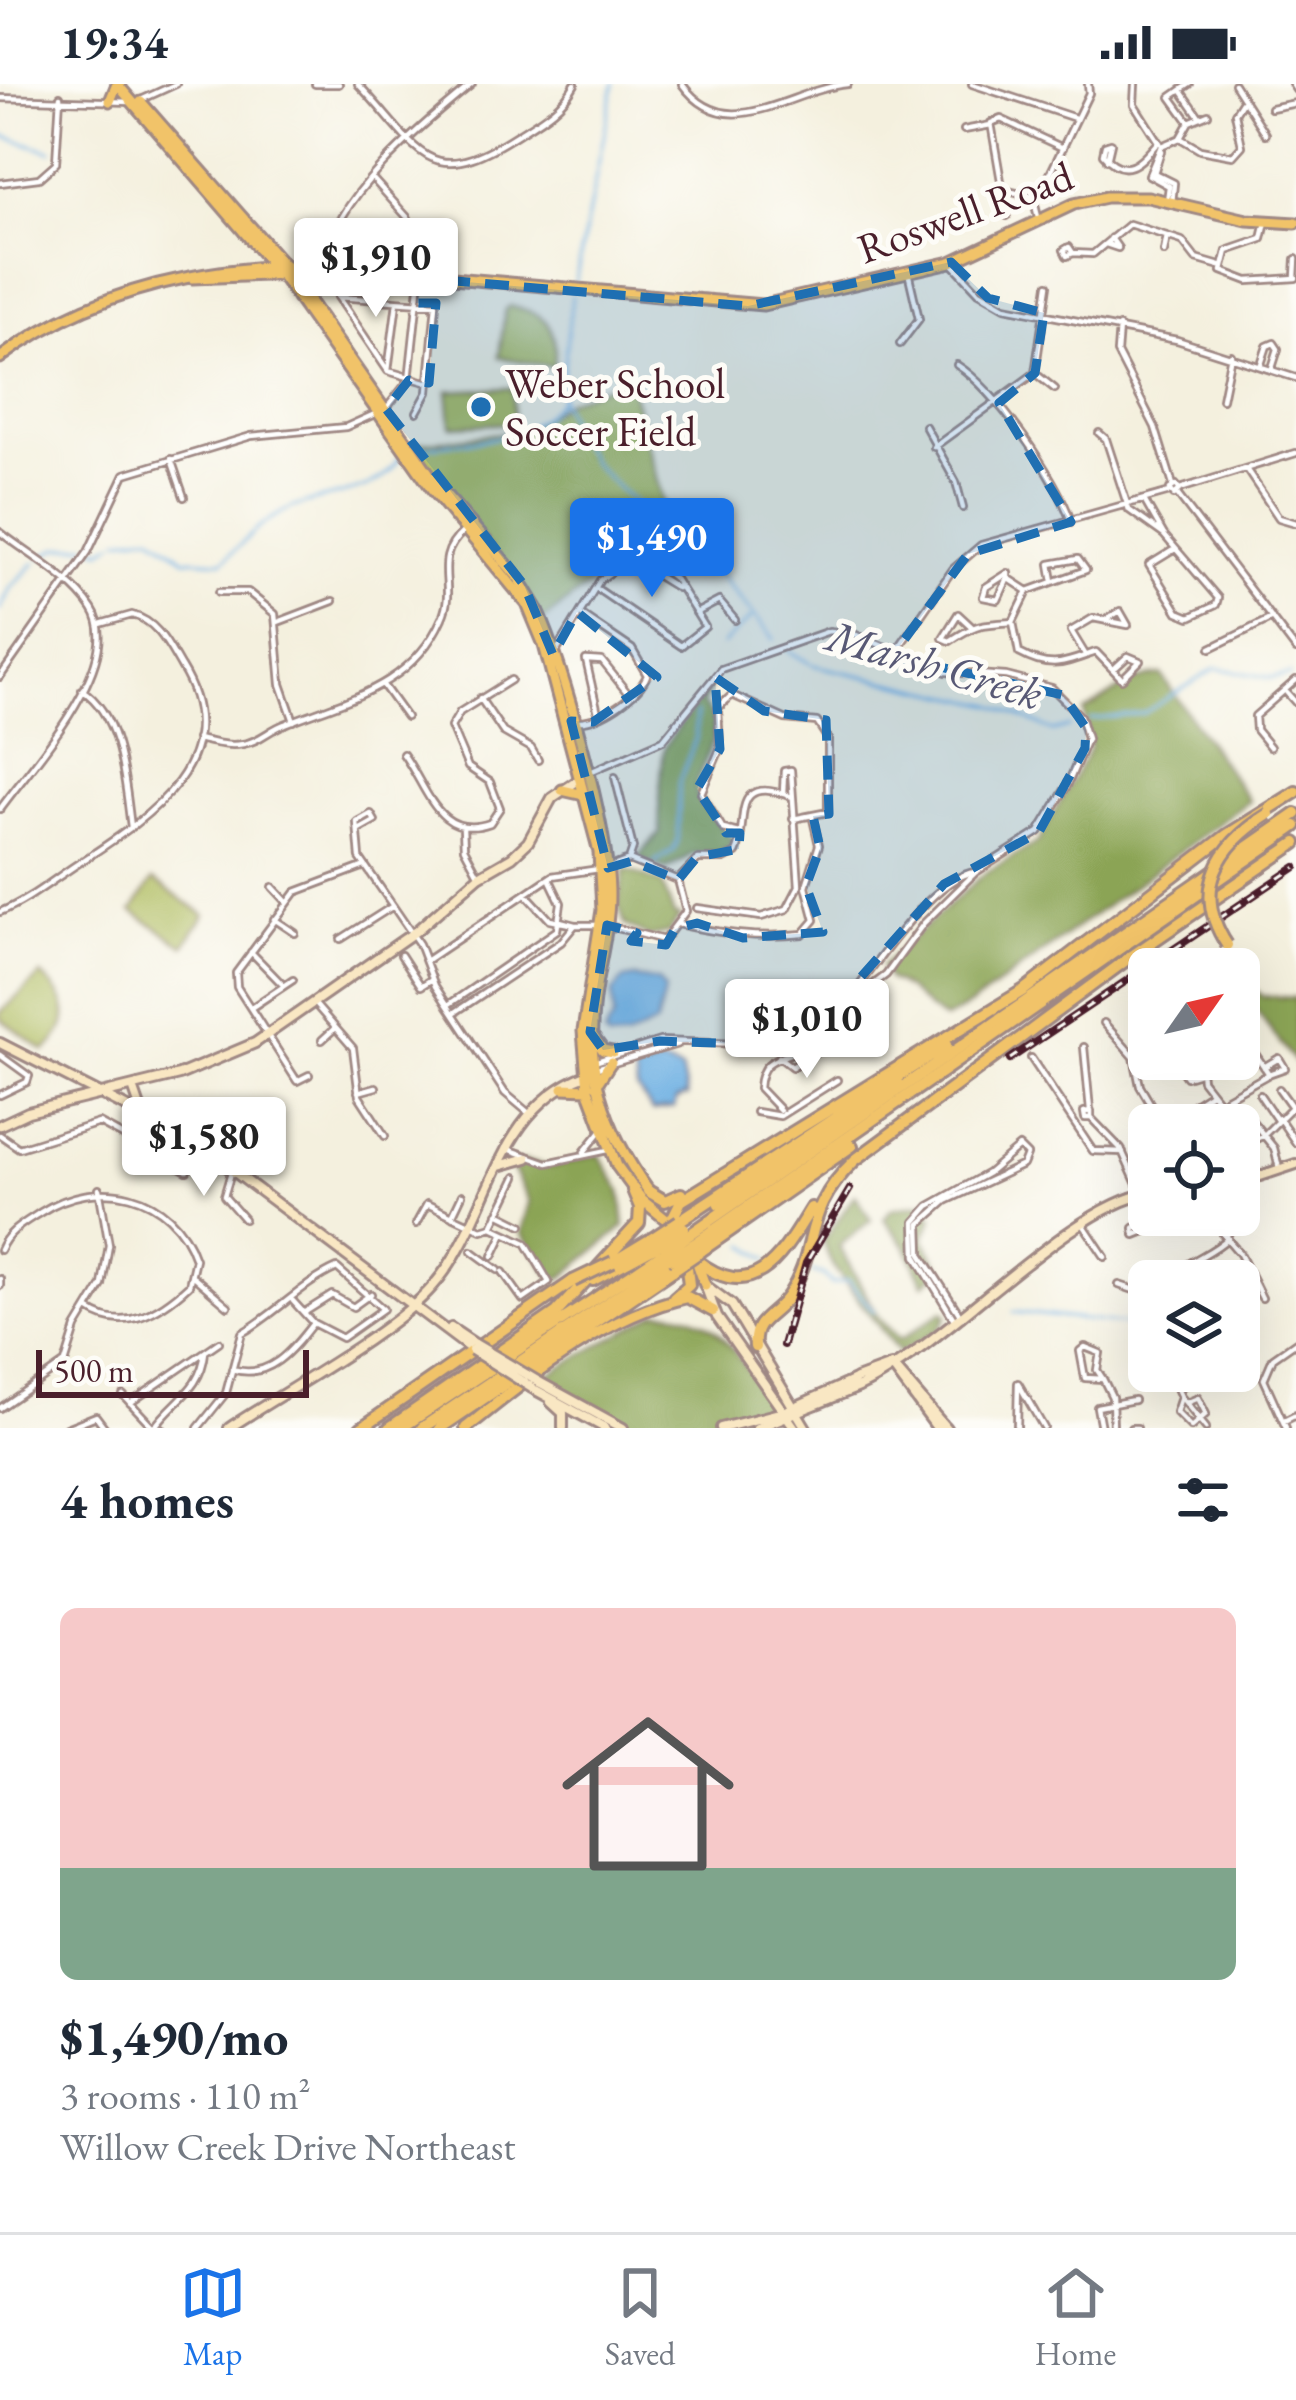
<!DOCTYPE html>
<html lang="en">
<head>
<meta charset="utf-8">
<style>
	:root { --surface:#fff; --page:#f6f6f7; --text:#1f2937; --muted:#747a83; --line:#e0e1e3; --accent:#1a73e8 }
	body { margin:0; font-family:"EB Garamond",serif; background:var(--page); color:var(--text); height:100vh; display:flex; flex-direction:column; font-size:45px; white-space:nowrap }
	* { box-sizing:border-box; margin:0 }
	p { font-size:39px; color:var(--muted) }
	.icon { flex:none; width:66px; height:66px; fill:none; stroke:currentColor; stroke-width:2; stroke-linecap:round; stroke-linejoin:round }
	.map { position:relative; height:1344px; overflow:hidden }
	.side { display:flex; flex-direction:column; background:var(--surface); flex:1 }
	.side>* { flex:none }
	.needle { width:78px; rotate:56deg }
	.fabs { position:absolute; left:1128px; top:864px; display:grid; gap:24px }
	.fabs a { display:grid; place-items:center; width:132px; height:132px; border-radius:18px; background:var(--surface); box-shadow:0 12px 48px #0002; font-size:60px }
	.scale { position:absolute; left:36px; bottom:30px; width:273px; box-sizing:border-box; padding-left:12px; border:6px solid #4a1f2b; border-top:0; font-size:33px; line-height:42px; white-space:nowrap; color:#4a1f2b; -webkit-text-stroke:9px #fdfcf7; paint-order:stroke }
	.price { position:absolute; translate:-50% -102px; padding:0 27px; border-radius:12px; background:#fff; color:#222; font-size:39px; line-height:78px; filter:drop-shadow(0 3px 6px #0008) }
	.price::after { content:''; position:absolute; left:50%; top:72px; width:36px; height:27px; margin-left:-18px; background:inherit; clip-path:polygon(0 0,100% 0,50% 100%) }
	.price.on { background:var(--accent); color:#fff }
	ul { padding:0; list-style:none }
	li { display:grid; align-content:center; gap:24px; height:636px; padding:0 60px }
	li+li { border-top:3px solid var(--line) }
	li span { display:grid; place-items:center; height:372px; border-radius:18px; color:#555 }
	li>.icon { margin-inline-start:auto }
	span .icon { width:216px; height:216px; fill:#fffc; stroke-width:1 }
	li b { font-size:51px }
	h2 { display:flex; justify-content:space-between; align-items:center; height:144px; padding:0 60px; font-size:51px }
	.status { display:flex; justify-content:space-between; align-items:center; height:84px; padding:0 60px; background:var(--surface); direction:ltr }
	.status svg { height:33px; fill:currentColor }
	.tab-bar { display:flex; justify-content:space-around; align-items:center; height:168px; border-top:3px solid var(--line); background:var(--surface); font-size:33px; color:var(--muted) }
	.tab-bar a { display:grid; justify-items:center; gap:6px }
	.tab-bar .on { color:var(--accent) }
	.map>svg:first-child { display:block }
	.green { fill:#afbc5e; stroke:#7c6e44; stroke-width:3 }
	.forest { fill:#8ba455; stroke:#6a6240; stroke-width:3 }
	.water { fill:#6eb0e3; stroke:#5c6887; stroke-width:3 }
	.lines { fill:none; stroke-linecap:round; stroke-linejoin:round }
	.stream { stroke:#6eb0e3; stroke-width:3 }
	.street-casing { stroke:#9f8884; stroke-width:10 }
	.secondary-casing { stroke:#9f8884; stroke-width:14 }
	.primary-casing { stroke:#9f8884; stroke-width:15 }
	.highway-casing { stroke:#9f8884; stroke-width:16 }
	.street { stroke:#fff; stroke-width:4.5 }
	.secondary { stroke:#f9e7c3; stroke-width:8 }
	.primary { stroke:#f1c369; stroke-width:9 }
	.highway { stroke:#f1c369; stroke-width:10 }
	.rail-casing { stroke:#4a1f2b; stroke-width:8 }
	.rail { stroke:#fdfcf7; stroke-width:3; stroke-dasharray:9; stroke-linecap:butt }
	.secondary-bridge-casing { stroke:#9f8884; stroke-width:14; stroke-linecap:butt }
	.highway-bridge-casing { stroke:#9f8884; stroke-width:16; stroke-linecap:butt }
	.secondary-bridge { stroke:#f9e7c3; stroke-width:8 }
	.highway-bridge { stroke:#f1c369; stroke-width:10 }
	.marked { fill:#1f6fb2; fill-opacity:0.2; stroke:#1f6fb2; stroke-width:9; stroke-dasharray:24 15; stroke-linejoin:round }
	.poi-dot { fill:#1f6fb2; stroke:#fdfcf7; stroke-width:4.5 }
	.labels { text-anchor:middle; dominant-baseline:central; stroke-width:10; stroke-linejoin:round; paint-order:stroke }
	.street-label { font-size:42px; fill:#4a1f2b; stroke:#fdfcf7 }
	.poi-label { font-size:42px; fill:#4a1f2b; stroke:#fdfcf7; text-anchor:start }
	.water-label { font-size:45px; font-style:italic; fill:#585975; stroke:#fdfcf7 }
</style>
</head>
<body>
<div class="status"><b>19:34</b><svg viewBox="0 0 49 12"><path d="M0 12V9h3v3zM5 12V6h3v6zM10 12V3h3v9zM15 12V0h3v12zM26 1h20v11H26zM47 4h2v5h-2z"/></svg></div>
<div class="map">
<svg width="1296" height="1344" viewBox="0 0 1296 1344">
	<rect width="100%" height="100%" fill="#fdfcf7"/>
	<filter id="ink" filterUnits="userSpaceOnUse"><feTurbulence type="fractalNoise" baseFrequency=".00833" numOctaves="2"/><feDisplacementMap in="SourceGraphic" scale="24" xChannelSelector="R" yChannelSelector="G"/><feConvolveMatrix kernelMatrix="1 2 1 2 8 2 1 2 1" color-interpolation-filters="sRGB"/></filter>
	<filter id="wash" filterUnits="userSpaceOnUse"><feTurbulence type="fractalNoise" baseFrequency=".004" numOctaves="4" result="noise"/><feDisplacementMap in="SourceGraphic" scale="48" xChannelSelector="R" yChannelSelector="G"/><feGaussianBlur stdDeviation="2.7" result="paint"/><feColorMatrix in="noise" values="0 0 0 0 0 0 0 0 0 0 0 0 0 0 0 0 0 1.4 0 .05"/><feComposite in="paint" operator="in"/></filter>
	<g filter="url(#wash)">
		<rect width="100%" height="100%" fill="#f4f0de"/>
		<path class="green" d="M510,222C549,229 559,244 554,283L499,273L505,226Z
			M629,294L669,440L540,539L526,508L404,361L526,346L568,316Z
			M512,304L514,339L451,342L448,307Z
			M153,796L205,831L184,862L132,827Z
			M41,891C70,916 75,940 45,967L2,936L0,929Z"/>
		<path class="forest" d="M1161,591L1249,717L971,921L945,935C922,925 913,903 889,896L881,882L985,789L1038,758L1090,664L1084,627C1112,613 1129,593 1161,591Z
			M711,602L703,620L714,636V654L696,699L697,712L735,759L721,769H694L666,786L641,775V769L660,749C658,739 661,673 665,663C667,658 705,607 711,602Z
			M625,785L662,799L674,831L680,832L669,849L650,853L625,841L618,820Z
			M1248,900L1262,912L1296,914V980L1240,905Z
			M599,1070L621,1106L625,1142L562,1194L554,1195L521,1149L529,1117L510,1081L524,1077L552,1083Z
			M855,1110L871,1136L839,1162L878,1233L900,1256L943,1227L947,1232L938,1246L899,1269L832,1181L823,1158Z
			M923,1119L933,1134L924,1154L941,1186L924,1200L905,1161L884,1135L891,1125Z
			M657,1228C714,1224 734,1268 764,1310L766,1322L706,1344H634L546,1302L545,1292Z"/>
		<path class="water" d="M634,894L658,897L665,906L656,940L626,955L609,956L604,951L614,934L612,910L623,896Z
			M661,979L681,986L687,1012L676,1016L674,1024L652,1027L637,1005L634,985Z"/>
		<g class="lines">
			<path class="stream" d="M0,51L51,67
				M575,199L614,0
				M562,296L572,212
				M562,302L560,315L570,341L592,379L666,449L699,467L774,555
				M421,364C475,353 522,364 559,316
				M120,455L151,450L185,475L223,477C243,459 258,441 283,428C322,407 379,416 401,371
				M94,463L102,466L115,458
				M41,474L57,464L87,461
				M0,525L11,503L35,479
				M722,561L751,534
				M787,566L813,581L994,621L1053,647L1069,643
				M1090,636L1144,629L1216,584L1272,594L1290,591
				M655,779L674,766L678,755L679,698L696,654V629
				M746,1161L768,1175
				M813,1188L823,1190L832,1200L848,1197L874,1227
				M1014,1228L1149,1243
				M1239,1278L1249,1285"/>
		</g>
	</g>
	<g filter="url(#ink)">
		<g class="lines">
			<defs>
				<path id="street" d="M315,0H339
					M358,0C422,67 427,109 518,50C540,36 562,24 575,0
					M682,0C728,63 788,6 848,0
					M972,0L1075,34
					M1135,0L1134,20L1159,59
					M1190,0L1181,6L1199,32
					M1234,0L1266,50
					M1292,0L1296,6
					M1181,6L1171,13L1189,38
					M0,14L132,18
					M143,15L176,0
					M1271,24L1296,19
					M964,46L991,41
					M1180,54L1189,38L1208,30
					M1161,62L1180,54L1200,66L1233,72L1242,62L1235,29L1242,18
					M1161,62L1149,91L1169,102L1167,117
					M1161,67L1154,89L1174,99L1172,119
					M1107,76L1111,59L1105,61L1103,70C1125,96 1139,80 1158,58
					M372,94L408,134
					M0,99L39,94L56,79L60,12
					M1000,105L1033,113
					M1007,132L991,39L1001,35L1063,64
					M1039,137L1033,113L1049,92L1089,9L1088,0
					M1266,138L1262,155L1227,167L1222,187L1248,197L1296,194
					M1106,160L1118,164L1111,154
					M1069,163L1073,169L1067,172L1064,166Z
					M1164,168L1167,152
					M1073,169L1093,170L1129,140L1182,157L1196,175L1220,182
					M951,178L979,208L1005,223L1177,256L1296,294
					M326,180C330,116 424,39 472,0
					M370,183L379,167
					M1295,193L1296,175
					M338,213L436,220L428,308L417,328
					M338,213L388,287L429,299
					M1119,243L1117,269L1155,343L1173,401
					M900,260L919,235L909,192
					M1261,280L1267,262L1274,259L1278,265L1272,284
					M957,281C995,305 1058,395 1071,438
					M388,287L397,218
					M1036,290L1055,305
					M1222,315L1231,271
					M925,342L956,398L963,424
					M1099,349L1106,355L1129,426L1164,451
					M934,363L1035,289L1048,201
					M171,375L184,413
					M1246,385L1279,434L1296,439
					M1176,401L1180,406L1174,411L1170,405Z
					M1180,405L1296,369
					M1177,410L1296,566
					M1144,416L1164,451L1218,514L1216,521L1190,533L1178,528L1149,481L1175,465
					M0,448C29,471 72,494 92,525C127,578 31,682 0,725
					M1008,494V489L986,503L983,513L998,516L1008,494L1028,507L1086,486L1078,475L1050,480L1053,497
					M596,504L681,562L705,543L675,495L657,481L648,486
					M219,508H248L275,530L281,600L294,637
					M696,529L719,517L735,536
					M278,538L333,517
					M1013,538L1028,507
					M972,543L958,530L943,554L950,557C979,538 980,541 1013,538L1019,569C1052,587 1064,579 1096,568L1122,595L1140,577L1128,572L1116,583
					M1211,564L1272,534
					M895,569L953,485L981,461L1170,408
					M555,570L600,496L630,475L677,504
					M1085,570L1071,547L1093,534L1128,541L1120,527L1107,535
					M0,593L88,468L125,390L251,352L346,343L386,325L409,296L420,194
					M383,601L406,633
					M82,606C122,632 125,700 131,743
					M1287,609L1296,619
					M480,614L503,648L531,664L538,676
					M598,629L586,576L602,577L630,612
					M578,637C599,638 639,612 647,591L632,565L582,531
					M197,655C211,658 228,663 243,660C259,658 270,645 285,640C347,615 412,603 442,534C457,502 431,476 463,448
					M1270,663L1256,646L1255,632L1296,596
					M403,670C428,704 438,757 490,739L500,724L490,698L468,683L451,643L460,628L511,596
					M590,688L663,656L721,585L829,547L854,550L946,588L1006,592L1052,604L1080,632L1087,655L1067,702L1039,748L976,788L924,839L886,891L818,941L766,961L660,957L594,978
					M615,693L633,764L629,776
					M463,744L464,764L479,792
					M359,746L375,737L371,730L357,738L360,774L419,860L435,902L505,1009L530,1030
					M740,749L723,745L701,709L720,665L718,624L732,611L785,635L817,638L828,655V728L793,735
					M608,784L629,776L678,796
					M678,796L698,775H724L736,769C750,741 727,688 792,713
					M806,802L819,761L813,735
					M273,803L286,817
					M527,811L550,836L575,841L560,837
					M697,824L761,833L787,825L799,802L791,686L784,687L783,710
					M0,828C28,817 54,795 79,779C146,735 239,677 181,583C169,563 158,537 132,531L100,540
					M274,835L295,849
					M678,840C719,849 758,855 803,850L815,836L806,802
					M609,842L664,856L686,827L678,796
					M341,855L393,822
					M251,868L284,902
					M401,871L421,902L432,895
					M427,876L552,792L599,785
					M848,917C874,883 934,791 976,788
					M313,918L353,964L359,1012L385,1052
					M448,921L557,846L561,819L550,796
					M251,924L293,896
					M454,929L561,858L575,841H598
					M1104,939L1134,973L1140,1002L1163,1041
					M1239,940L1254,930
					M322,956L335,944
					M1084,963L1090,1026
					M0,971L29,992L27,998L0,1011
					M779,973L792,983L815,968L817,955
					M1031,974L1093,1067L1123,1068
					M1174,975L1186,993L1199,989
					M1200,975L1202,996L1237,1041
					M1264,983L1279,974L1285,984L1271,989
					M597,984L678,960
					M309,991L297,997L237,903L236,889L296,808L365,782
					M358,1008L376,1003
					M1211,1009L1194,1020L1198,1030L1269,990L1239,946
					M1260,1011L1277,1036
					M1240,1022L1274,1064L1279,1084
					M780,1026L759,1004C761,971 782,976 806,963C817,957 828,948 839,941L848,955L842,960L831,946
					M1091,1027V1034H1085L1084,1028Z
					M756,1028L780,1032L837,996
					M1091,1034L1121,1065L1149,1127
					M1279,1034L1296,1059
					M1239,1043L1248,1059L1264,1051L1292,1023L1279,1005
					M0,1051L19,1064L99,1039L187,1087
					M505,1064L547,1079L608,1066
					M584,1068L601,1047
					M231,1089L224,1112L244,1135
					M498,1129L522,1141
					M1150,1131L1155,1143L1135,1151L1134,1144L1150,1134
					M1207,1131L1240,1170L1262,1214
					M452,1132L462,1111
					M416,1140L427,1120L482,1146L492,1143L526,1159L549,1198L523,1216L503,1188
					M1083,1140L1105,1173
					M492,1143L516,1093
					M1227,1151L1238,1136L1235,1131
					M0,1166C8,1147 24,1139 41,1128C97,1092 172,1107 195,1175L189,1201C160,1228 124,1250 88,1225
					M472,1167L498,1186
					M493,1172L504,1149
					M194,1193L228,1222
					M0,1195V1202
					M1171,1197C1184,1176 1210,1172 1228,1154
					M1119,1201L1149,1211
					M305,1228L332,1211L353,1223L371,1210
					M955,1237L916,1172L915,1138L929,1122L988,1089L1019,1063L1027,1071L1023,1081L946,1117L920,1140L921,1170L962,1234
					M1085,1263L1100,1269L1097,1286L1103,1295L1085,1294L1080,1267Z
					M1149,1274V1283
					M232,1285C269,1297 293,1265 313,1239
					M1169,1287L1181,1313L1206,1344
					M1103,1295L1112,1313L1113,1344
					M1178,1306L1201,1287
					M123,1311L153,1343L162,1344
					M1181,1313L1176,1328L1191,1343L1206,1330L1198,1314L1186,1319
					M130,1319L219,1258
					M0,1324L65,1279L76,1244L102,1201L109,1161L99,1105
					M1284,1337L1296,1331
					M66,1344L96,1332L105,1344
					M154,1344C174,1315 201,1307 205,1268
					M198,1344L226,1309L242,1249C277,1229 301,1200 337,1184L383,1225L342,1254L313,1239L293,1217
					M1017,1344L1018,1299L1044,1344
					M1101,1344L1097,1323L1134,1316
					M1131,1344H1137
					M1286,1344L1264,1295L1273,1274L1296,1258"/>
				<path id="secondary" d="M0,959L167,1044L232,1086L472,1266
					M133,1003L142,1029
					M0,1041L28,1028L179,991L255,959L416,847L479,792L512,773L528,758L552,714L580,695
					M499,1082L527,1074
					M1239,1099L1296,1080
					M705,1201L732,1221L806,1344
					M705,1201L717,1233L795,1344
					M451,1244L475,1260
					M893,1282L946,1344
					M893,1284L937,1344
					M856,1295L891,1282
					M539,1298L623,1344
					M861,1302C946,1261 1068,1123 1149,1109
					M532,1304L605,1344
					M551,1318L563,1329V1344
					M229,1344C283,1308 394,1248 433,1202C492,1135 492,1027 586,991
					M721,1344L784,1328L855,1296
					M757,1344L859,1303"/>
				<path id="primary" d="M117,0L282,192L432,405L527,520L544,561L599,768L602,826L583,947L588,1005L617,1082L642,1116L674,1142
					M110,17L117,0
					M141,18L285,182L437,401L518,493L537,524C564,584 609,746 609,811C609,841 601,872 596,902C582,982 603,1044 650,1109
					M192,194L318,189L441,193L763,221L951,178L1074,120L1106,113H1148L1247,136L1296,139
					M0,274C111,191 254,173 388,185
					M562,706L584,711
					M591,950L603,966L613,968
					M596,1001L611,978
					M563,1004L588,1005
					M696,1176L705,1201"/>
				<path id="highway" d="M648,1107L665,1117L681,1110
					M719,1120L898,1000
					M671,1137L681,1117L1024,906L1227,751L1296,708
					M679,1137L946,961
					M689,1151L1296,730
					M694,1160L1296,742
					M701,1167L852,1062
					M696,1176C755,1223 783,1169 811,1124
					M613,1178L656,1152
					M593,1196L658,1161
					M674,1214L689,1201L687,1183
					M755,1263C752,1234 775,1233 789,1211C821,1161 799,1130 855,1076L1133,871L1296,759
					M361,1344L573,1197
					M389,1344L557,1228L639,1139L640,1123L633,1106
					M401,1344L665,1168
					M422,1344L672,1175
					M440,1344L673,1186
					M466,1344C531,1292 604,1232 687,1213L713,1227"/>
			</defs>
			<use href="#street" class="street-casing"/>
			<use href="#secondary" class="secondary-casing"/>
			<use href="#primary" class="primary-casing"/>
			<use href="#highway" class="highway-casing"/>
			<use href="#street" class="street"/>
			<use href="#secondary" class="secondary"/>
			<use href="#primary" class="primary"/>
			<use href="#highway" class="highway"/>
			<defs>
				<path id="rail" d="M1010,975L1296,783
					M783,1261L806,1179L850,1105"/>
			</defs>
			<use href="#rail" class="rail-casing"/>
			<use href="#rail" class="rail"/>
			<defs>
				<path id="secondary-bridge" d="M475,1260L539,1298
					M472,1266L532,1304"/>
				<path id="highway-bridge" d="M1227,861C1191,806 1218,761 1269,730
					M656,1152L679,1137
					M658,1161L684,1144
					M665,1168L689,1151
					M672,1175L694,1160
					M673,1186L701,1167
					M573,1197L613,1178"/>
			</defs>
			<use href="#secondary-bridge" class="secondary-bridge-casing"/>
			<use href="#highway-bridge" class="highway-bridge-casing"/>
			<use href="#secondary-bridge" class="secondary-bridge"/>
			<use href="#highway-bridge" class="highway-bridge"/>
		</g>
	</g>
	<path class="marked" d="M951,178L988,214L1044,229L1035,289L999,319L1071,438L968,470L892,572L1063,611L1086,644L1085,664L1039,748L944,800L818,941L766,961L660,957L603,966L590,948L607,841L637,849L631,857L666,861L675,845L697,839L743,854L823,848L806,802L820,764L813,732L829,730L826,636L764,627L715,593L720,665L697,705L726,749H740L739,765L697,773L678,796L632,777L608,784L571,637L593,638L657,593L577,528L553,571L524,501L386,325L409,296L429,299L436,219H416L420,194L748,222Z"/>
	<circle class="poi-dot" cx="481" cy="323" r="12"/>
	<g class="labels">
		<g class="street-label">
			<text transform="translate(965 128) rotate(-20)">Roswell Road</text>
		</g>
		<g class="poi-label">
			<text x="505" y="299">Weber School<tspan x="505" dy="48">Soccer Field</tspan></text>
		</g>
		<g class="water-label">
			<text transform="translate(935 580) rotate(16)">Marsh Creek</text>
		</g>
	</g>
</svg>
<div class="fabs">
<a><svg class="needle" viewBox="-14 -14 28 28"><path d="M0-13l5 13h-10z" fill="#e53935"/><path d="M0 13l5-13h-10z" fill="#747a83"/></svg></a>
<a><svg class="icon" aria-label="locate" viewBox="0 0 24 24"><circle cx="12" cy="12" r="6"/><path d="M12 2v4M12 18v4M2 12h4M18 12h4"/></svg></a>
<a><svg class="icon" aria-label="layers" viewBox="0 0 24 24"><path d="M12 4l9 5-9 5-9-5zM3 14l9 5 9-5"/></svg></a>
</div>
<div class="scale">500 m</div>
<b class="price" style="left:376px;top:236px">$1,910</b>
<b class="price on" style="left:652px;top:516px">$1,490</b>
<b class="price" style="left:807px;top:997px">$1,010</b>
<b class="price" style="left:204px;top:1115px">$1,580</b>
</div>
<section class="side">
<h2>4 homes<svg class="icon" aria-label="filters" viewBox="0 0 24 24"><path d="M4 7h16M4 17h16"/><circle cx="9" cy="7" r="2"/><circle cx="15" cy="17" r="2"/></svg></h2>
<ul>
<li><span style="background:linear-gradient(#f6c9c9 70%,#7fa58c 0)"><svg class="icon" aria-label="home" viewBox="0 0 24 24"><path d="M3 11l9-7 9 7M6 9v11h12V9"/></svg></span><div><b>$1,490/mo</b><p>3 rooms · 110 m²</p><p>Willow Creek Drive Northeast</p></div></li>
</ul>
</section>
<nav class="tab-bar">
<a class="on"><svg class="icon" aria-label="map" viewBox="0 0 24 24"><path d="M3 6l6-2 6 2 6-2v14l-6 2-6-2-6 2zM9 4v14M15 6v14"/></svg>Map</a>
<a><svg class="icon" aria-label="saved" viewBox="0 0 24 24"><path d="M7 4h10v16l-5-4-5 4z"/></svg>Saved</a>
<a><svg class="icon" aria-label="home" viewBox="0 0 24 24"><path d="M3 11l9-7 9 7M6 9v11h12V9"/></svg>Home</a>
</nav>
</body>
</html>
